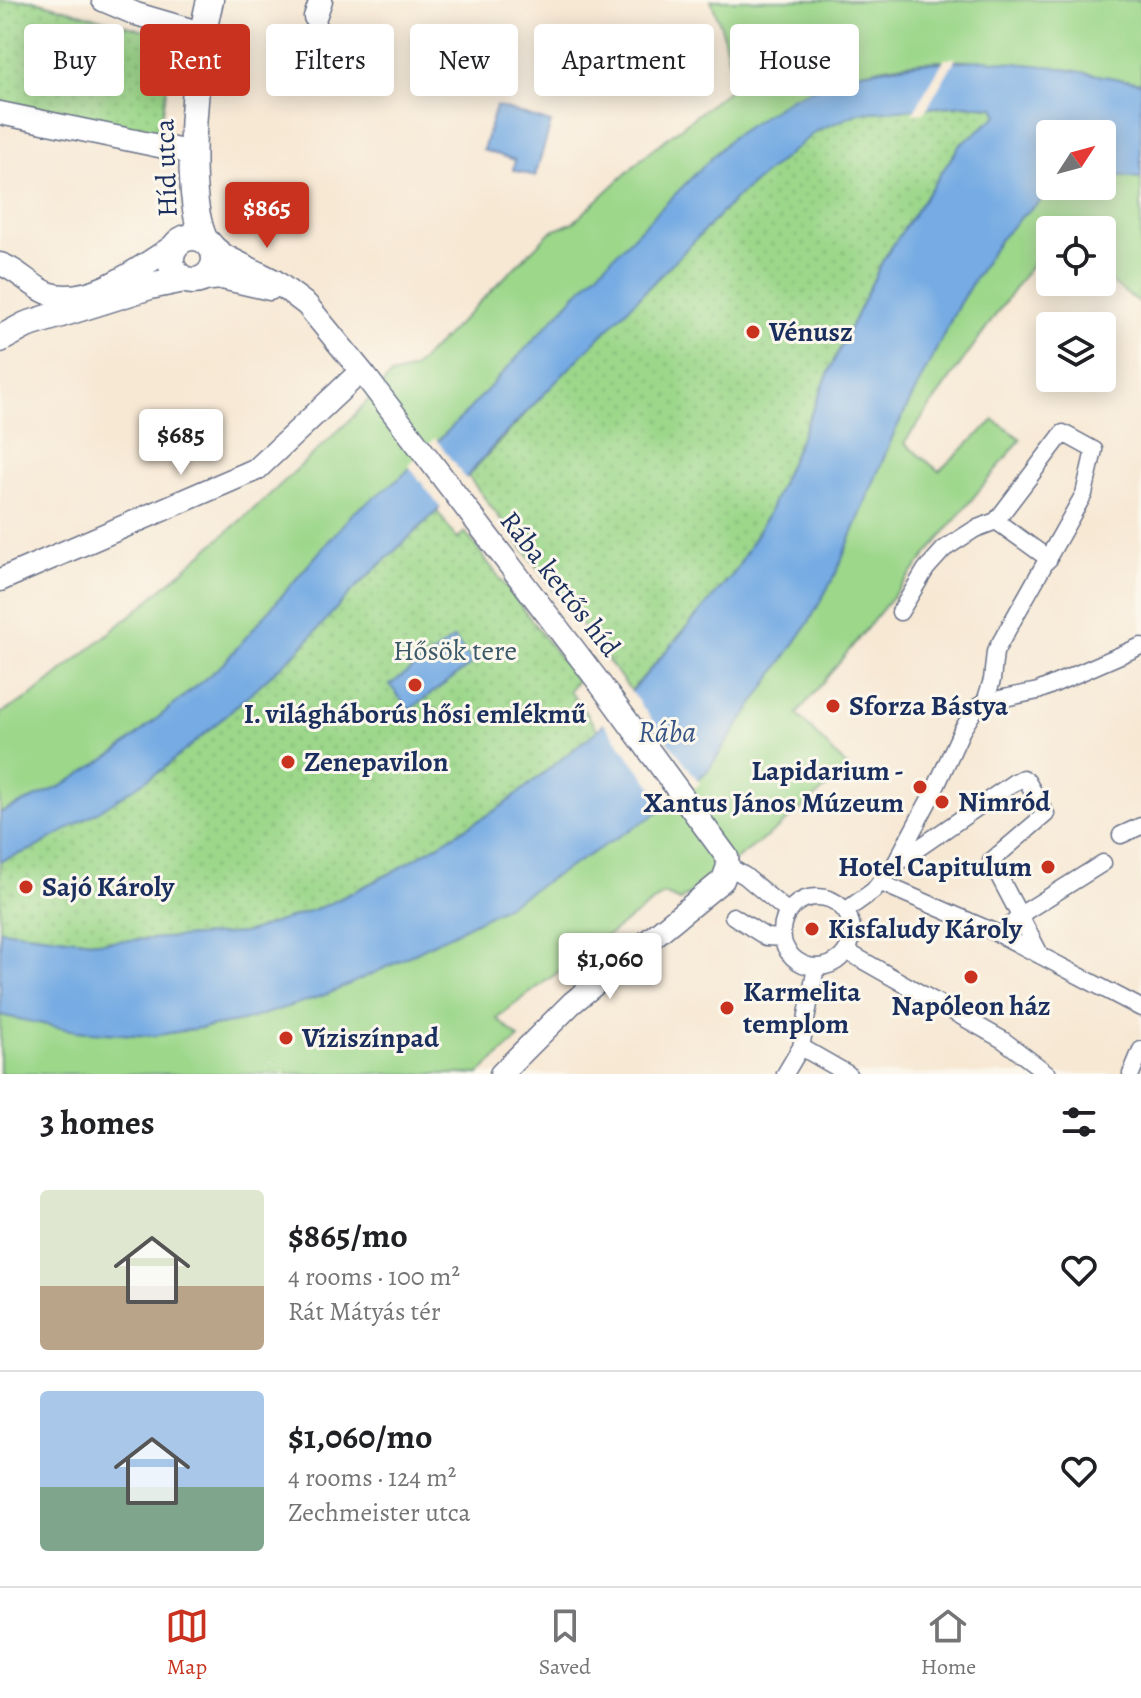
<!DOCTYPE html>
<html lang="en">
<head>
<meta charset="utf-8">
<style>
	:root { --surface:#fff; --page:#f6f6f6; --text:#202124; --muted:#757577; --line:#e0e0e0; --accent:#c8321e }
	body { margin:0; font-family:Alegreya,serif; background:var(--page); color:var(--text); height:100vh; display:flex; flex-direction:column; font-size:30px; white-space:nowrap }
	* { box-sizing:border-box; margin:0 }
	p { font-size:26px; color:var(--muted) }
	.icon { flex:none; width:44px; height:44px; fill:none; stroke:currentColor; stroke-width:2; stroke-linecap:round; stroke-linejoin:round }
	.map { position:relative; height:1074px; overflow:hidden }
	.panel { display:flex; flex-direction:column; background:var(--surface); flex:1 }
	.panel>* { flex:none }
	.hud { position:absolute; left:24px; top:24px; width:1094px; height:72px; display:flex; gap:16px }
	.needle { width:52px; rotate:54deg }
	.controls { position:absolute; left:1036px; top:120px; display:grid; gap:16px }
	.controls a { display:grid; place-items:center; width:80px; height:80px; border-radius:8px; background:var(--surface); box-shadow:0 4px 20px #0003; font-size:40px }
	.price { position:absolute; translate:-50% -68px; padding:0 18px; border-radius:8px; background:#fff; color:#222; font-size:26px; line-height:52px; filter:drop-shadow(0 2px 4px #0008) }
	.price::after { content:''; position:absolute; left:50%; top:48px; width:24px; height:18px; margin-left:-12px; background:inherit; clip-path:polygon(0 0,100% 0,50% 100%) }
	.price.active { background:var(--accent); color:#fff }
	ul { padding:0; list-style:none }
	li { display:flex; align-items:center; gap:24px; height:200px; padding:0 40px }
	li+li { border-top:2px solid var(--line) }
	li span { display:grid; place-items:center; flex:none; width:224px; height:160px; border-radius:8px; color:#555 }
	li>.icon { margin-inline-start:auto }
	span .icon { width:96px; height:96px; fill:#fffc; stroke-width:1 }
	li b { font-size:34px }
	h2 { display:flex; justify-content:space-between; align-items:center; height:96px; padding:0 40px; font-size:34px }
	.pill { padding:0 28px; border-radius:8px; background:var(--surface); box-shadow:0 4px 20px #0003; font-size:28px; line-height:72px }
	.pill.active { background:var(--accent); color:#fff }
	.dock { display:flex; justify-content:space-around; align-items:center; height:112px; border-top:2px solid var(--line); background:var(--surface); font-size:22px; color:var(--muted) }
	.dock a { display:grid; justify-items:center; gap:4px }
	.dock .active { color:var(--accent) }
	.map>svg:first-child { display:block }
	.green { fill:#9cd78a; stroke:#5c8374; stroke-width:2 }
	.park { fill:url(#park-dots); stroke:#5c8374; stroke-width:2 }
	.water { fill:#76abe3; stroke:#486da0; stroke-width:2 }
	.pier { fill:#f7e8d4 }
	.lines { fill:none; stroke-linecap:round; stroke-linejoin:round }
	.pedestrian-casing { stroke:#687087; stroke-width:19 }
	.minor-casing { stroke:#687087; stroke-width:25 }
	.tertiary-casing { stroke:#687087; stroke-width:29 }
	.pedestrian { stroke:#fff; stroke-width:16 }
	.minor { stroke:#fff; stroke-width:22 }
	.tertiary { stroke:#fff; stroke-width:26 }
	.poi-dot { fill:#c8321e; stroke:#fbf7ec; stroke-width:3 }
	.labels { text-anchor:middle; dominant-baseline:central; stroke-width:6; stroke-linejoin:round; paint-order:stroke }
	.street-label { font-size:28px; fill:#1b2f5e; stroke:#fbf7ec }
	.poi-label { font-size:28px; font-weight:bold; fill:#1b2f5e; stroke:#fbf7ec; text-anchor:start }
	.park-label { font-size:28px; fill:#3b5969; stroke:#fbf7ec }
	.water-label { font-size:30px; font-style:italic; fill:#365486; stroke:#fbf7ec }
</style>
</head>
<body>
<div class="map">
<svg width="1141" height="1074" viewBox="0 0 1141 1074">
	<defs>
		<pattern id="park-dots" width="8" height="8" patternUnits="userSpaceOnUse" patternTransform="scale(2)"><rect width="8" height="8" fill="#9cd78a"/><path d="M2 2h.1M6 6h.1" fill="none" stroke="#86b97a" stroke-width="1.8" stroke-linecap="round"/></pattern>
	</defs>
	<rect width="100%" height="100%" fill="#fbf7ec"/>
	<filter id="ink" filterUnits="userSpaceOnUse"><feTurbulence type="fractalNoise" baseFrequency=".0125" numOctaves="2"/><feDisplacementMap in="SourceGraphic" scale="16" xChannelSelector="R" yChannelSelector="G"/><feConvolveMatrix kernelMatrix="1 2 1 2 8 2 1 2 1" color-interpolation-filters="sRGB"/></filter>
	<filter id="wash" filterUnits="userSpaceOnUse"><feTurbulence type="fractalNoise" baseFrequency=".006" numOctaves="4" result="noise"/><feDisplacementMap in="SourceGraphic" scale="32" xChannelSelector="R" yChannelSelector="G"/><feGaussianBlur stdDeviation="1.8" result="paint"/><feColorMatrix in="noise" values="0 0 0 0 0 0 0 0 0 0 0 0 0 0 0 0 0 1.4 0 .05"/><feComposite in="paint" operator="in"/></filter>
	<g filter="url(#wash)">
		<rect width="100%" height="100%" fill="#f7e8d4"/>
		<path class="green" d="M711,0H1141V83C1040,64 921,42 823,86L581,289L463,416L400,478L352,514L224,663L118,751L62,786L0,813V714L33,695L141,607L264,500L351,419L391,375L413,369L550,232L574,222L648,153L734,86L722,30Z
			M1102,174L1141,178V304L1102,276V230H1050V239L904,443L939,471L994,420L1021,439L797,714L849,769L777,829L680,901L664,894L496,1018L519,1038L479,1074H0V1015L76,1031L152,1036L243,1021L391,965L501,909L667,807L708,770L809,622L836,573L894,433L959,304L1000,239L1024,214L1060,186H1102Z"/>
		<path class="park" d="M0,0H32L174,39L159,138L0,102Z
			M965,105L994,107L999,115L960,145L883,260L832,365L769,512L735,572L631,691L468,476L552,385L737,197L816,131L859,113Z
			M437,511L457,539L465,532L577,681L569,690L598,730L501,807L391,873L327,905L245,933L100,942L0,930V861L33,849L163,769L300,649L349,594Z"/>
		<path class="water" d="M985,60L1055,67L1141,83V178L1102,174V134H1050V186H1060L1024,214L1000,239L959,304L894,433L836,573L809,622L708,770L667,807L501,909L391,965L328,994L243,1021L152,1036L76,1031L0,1015V930L100,942L245,933L327,905L391,873L501,807L598,730L735,572L769,512L832,365L883,260L960,145L998,115L994,107L965,105L859,113L816,131L737,197L496,443L437,511L349,594L300,649L216,724L163,769L99,811L33,849L0,861V813L62,786L118,751L224,663L352,514L400,478L463,416L581,289L732,137L791,98L849,74L920,63Z
			M496,106L551,123L535,176L513,170L515,160L483,150Z
			M454,638L473,663L409,710L390,685Z"/>
		<path class="pier" d="M945,58H956L924,113L912,114Z
			M435,438L468,482L443,511L408,465Z
			M628,688L700,783L670,810L601,719Z"/>
	</g>
	<g filter="url(#ink)">
		<g class="lines">
			<defs>
				<path id="pedestrian" d="M996,521L1049,559
					M900,612L926,569L944,549L975,529L996,521L1063,433L1094,450L1084,494L995,652L992,680L985,702
					M1121,835L1141,826
					M897,863L1013,783L1023,778L1027,781L1046,814L991,861L1041,956
					M728,866L745,876L788,912
					M881,883L1001,935L1141,1008
					M782 932a35 35 0 1 1 70 0a35 35 0 1 1-70 0Z
					M845,911L873,891L895,864L935,789L962,730L976,708L985,702L1038,691L1141,646
					M733,916L766,937L783,938
					M1001,935L1023,913L1103,863
					M846,951L1003,1040L1048,1074
					M801,1047L848,1074
					M785,1074L801,1047L816,967
					M1131,1074L1141,1050"/>
				<path id="minor" d="M103,0L136,14L201,33
					M315,17L321,0
					M0,113L193,153
					M209,243L225,256L275,281L307,305L366,377L595,677L727,857L728,866L723,880L572,1003L501,1074
					M0,264C19,270 30,286 48,293C90,308 143,265 178,243
					M201,280L222,278L270,289
					M0,580L257,469L361,371"/>
				<path id="tertiary" d="M171 259a22 22 0 1 1 44 0a22 22 0 1 1-44 0Z
					M204,239C182,189 196,54 210,0
					M0,339L26,325L150,286L184,279"/>
			</defs>
			<use href="#pedestrian" class="pedestrian-casing"/>
			<use href="#minor" class="minor-casing"/>
			<use href="#tertiary" class="tertiary-casing"/>
			<use href="#pedestrian" class="pedestrian"/>
			<use href="#minor" class="minor"/>
			<use href="#tertiary" class="tertiary"/>
		</g>
	</g>
	<g class="poi-dot">
		<circle cx="753" cy="332" r="8"/>
		<circle cx="415" cy="685" r="8"/>
		<circle cx="833" cy="706" r="8"/>
		<circle cx="288" cy="762" r="8"/>
		<circle cx="920" cy="787" r="8"/>
		<circle cx="942" cy="802" r="8"/>
		<circle cx="1048" cy="867" r="8"/>
		<circle cx="26" cy="887" r="8"/>
		<circle cx="812" cy="929" r="8"/>
		<circle cx="971" cy="977" r="8"/>
		<circle cx="727" cy="1008" r="8"/>
		<circle cx="286" cy="1038" r="8"/>
	</g>
	<g class="labels">
		<g class="street-label">
			<text transform="translate(166 168) rotate(-92)">Híd utca</text>
			<text transform="translate(560 584) rotate(52)">Rába kettős híd</text>
		</g>
		<g class="poi-label">
			<text x="769" y="332">Vénusz</text>
			<text x="849" y="706">Sforza Bástya</text>
			<text x="415" y="714" text-anchor="middle">I. világháborús hősi emlékmű</text>
			<text x="304" y="762">Zenepavilon</text>
			<text x="904" y="771" text-anchor="end">Lapidarium -<tspan x="904" dy="32">Xantus János Múzeum</tspan></text>
			<text x="958" y="802">Nimród</text>
			<text x="1032" y="867" text-anchor="end">Hotel Capitulum</text>
			<text x="42" y="887">Sajó Károly</text>
			<text x="828" y="929">Kisfaludy Károly</text>
			<text x="743" y="992">Karmelita<tspan x="743" dy="32">templom</tspan></text>
			<text x="971" y="1006" text-anchor="middle">Napóleon ház</text>
			<text x="302" y="1038">Víziszínpad</text>
		</g>
		<g class="park-label">
			<text x="455" y="651">Hősök tere</text>
		</g>
		<g class="water-label">
			<text x="667" y="732">Rába</text>
		</g>
	</g>
</svg>
<div class="controls">
<a><svg class="needle" viewBox="-14 -14 28 28"><path d="M0-13l5 13h-10z" fill="#e53935"/><path d="M0 13l5-13h-10z" fill="#757577"/></svg></a>
<a><svg class="icon" aria-label="locate" viewBox="0 0 24 24"><circle cx="12" cy="12" r="6"/><path d="M12 2v4M12 18v4M2 12h4M18 12h4"/></svg></a>
<a><svg class="icon" aria-label="layers" viewBox="0 0 24 24"><path d="M12 4l9 5-9 5-9-5zM3 14l9 5 9-5"/></svg></a>
</div>
<b class="price active" style="left:267px;top:250px">$865</b>
<b class="price" style="left:181px;top:477px">$685</b>
<b class="price" style="left:610px;top:1001px">$1,060</b>
<div class="hud">
<a class="pill">Buy</a>
<a class="pill active">Rent</a>
<a class="pill">Filters</a>
<a class="pill">New</a>
<a class="pill">Apartment</a>
<a class="pill">House</a>
</div>
</div>
<section class="panel">
<h2>3 homes<svg class="icon" aria-label="filters" viewBox="0 0 24 24"><path d="M4 7h16M4 17h16"/><circle cx="9" cy="7" r="2"/><circle cx="15" cy="17" r="2"/></svg></h2>
<ul>
<li><span style="background:linear-gradient(#dfe7d0 60%,#b9a48a 0)"><svg class="icon" aria-label="home" viewBox="0 0 24 24"><path d="M3 11l9-7 9 7M6 9v11h12V9"/></svg></span><div><b>$865/mo</b><p>4 rooms · 100 m²</p><p>Rát Mátyás tér</p></div><svg class="icon" aria-label="heart" viewBox="0 0 24 24"><path d="M12 20l-8-8c-3-5 5-10 8-4 3-6 11-1 8 4z"/></svg></li>
<li><span style="background:linear-gradient(#a9c7e8 60%,#7fa58c 0)"><svg class="icon" aria-label="home" viewBox="0 0 24 24"><path d="M3 11l9-7 9 7M6 9v11h12V9"/></svg></span><div><b>$1,060/mo</b><p>4 rooms · 124 m²</p><p>Zechmeister utca</p></div><svg class="icon" aria-label="heart" viewBox="0 0 24 24"><path d="M12 20l-8-8c-3-5 5-10 8-4 3-6 11-1 8 4z"/></svg></li>
</ul>
</section>
<nav class="dock">
<a class="active"><svg class="icon" aria-label="map" viewBox="0 0 24 24"><path d="M3 6l6-2 6 2 6-2v14l-6 2-6-2-6 2zM9 4v14M15 6v14"/></svg>Map</a>
<a><svg class="icon" aria-label="saved" viewBox="0 0 24 24"><path d="M7 4h10v16l-5-4-5 4z"/></svg>Saved</a>
<a><svg class="icon" aria-label="home" viewBox="0 0 24 24"><path d="M3 11l9-7 9 7M6 9v11h12V9"/></svg>Home</a>
</nav>
</body>
</html>
